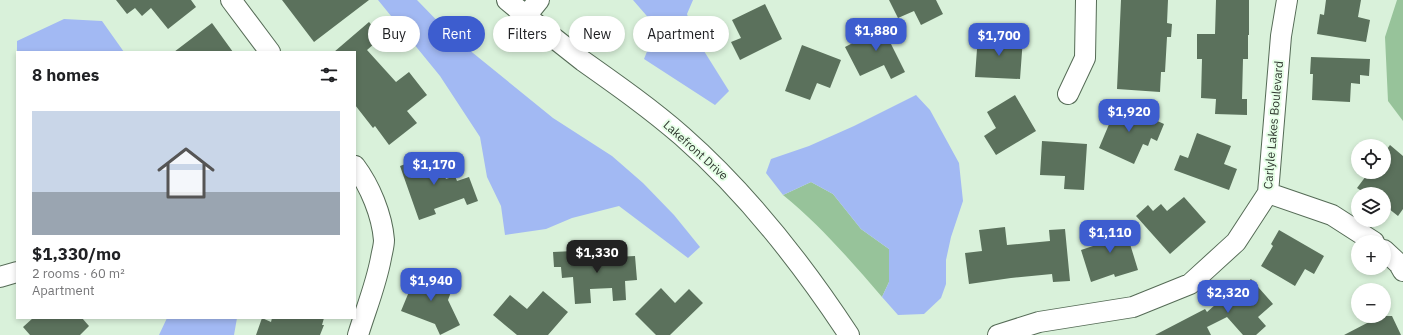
<!DOCTYPE html>
<html lang="en">
<head>
<meta charset="utf-8">
<style>
	:root { --surface:#fff; --page:#f6f6f6; --text:#202124; --muted:#757577; --line:#e0e0e0; --accent:#3d5dcf }
	body { margin:0; font-family:"IBM Plex Sans",sans-serif; background:var(--page); color:var(--text); height:100vh; display:flex; flex-direction:column; font-size:15px; white-space:nowrap }
	* { box-sizing:border-box; margin:0 }
	p { font-size:13px; color:var(--muted) }
	.icon { flex:none; width:22px; height:22px; fill:none; stroke:currentColor; stroke-width:2; stroke-linecap:round; stroke-linejoin:round }
	.map { position:relative; flex:1; overflow:hidden }
	.details { position:absolute; left:16px; top:51px; width:340px; height:268px; display:flex; flex-direction:column; background:var(--surface); border-radius:0px; box-shadow:0 2px 6px #0003 }
	.details>* { flex:none }
	.banner { position:absolute; left:368px; top:16px; width:380px; height:36px; display:flex; gap:8px }
	.buttons { position:absolute; left:1351px; top:139px; display:grid; gap:8px }
	.buttons a { display:grid; place-items:center; width:40px; height:40px; border-radius:50%; background:var(--surface); box-shadow:0 2px 6px #0003; font-size:20px }
	.price { position:absolute; translate:-50% -34px; padding:0 9px; border-radius:8px; background:var(--accent); color:#fff; font-size:13px; line-height:26px; filter:drop-shadow(0 1px 2px #0008) }
	.price::after { content:''; position:absolute; left:50%; top:24px; width:12px; height:9px; margin-left:-6px; background:inherit; clip-path:polygon(0 0,100% 0,50% 100%) }
	.price.on { background:#222; color:#fff }
	ul { padding:0; list-style:none }
	li { display:grid; align-content:center; gap:8px; height:212px; padding:0 16px }
	li+li { border-top:1px solid var(--line) }
	li span { display:grid; place-items:center; height:124px; border-radius:0px; color:#555 }
	li>.icon { margin-inline-start:auto }
	span .icon { width:72px; height:72px; fill:#fffc; stroke-width:1 }
	li b { font-size:17px }
	h2 { display:flex; justify-content:space-between; align-items:center; height:48px; padding:0 16px; font-size:17px }
	.chip { padding:0 14px; border-radius:18px; background:var(--surface); box-shadow:0 2px 6px #0003; font-size:14px; line-height:36px }
	.chip.on { background:var(--accent); color:#fff }
	.map>svg:first-child { display:block }
	.green { fill:#97c39a }
	.water { fill:#a2b9f3 }
	.building { fill:#5b715c }
	.lines { fill:none; stroke-linecap:round; stroke-linejoin:round }
	.minor-casing { stroke:#556b56; stroke-width:22 }
	.minor { stroke:#fff; stroke-width:20 }
	.labels { text-anchor:middle; dominant-baseline:central; stroke-width:4; stroke-linejoin:round; paint-order:stroke }
	.street-label { font-size:12px; fill:#303930; stroke:#e6ffe7 }
</style>
</head>
<body>
<div class="map">
<svg width="1403" height="335" viewBox="0 0 1403 335">
	<rect width="100%" height="100%" fill="#d9f1da"/>
	<path class="green" d="M1397,0H1403V121L1388,101L1385,37Z
		M811,182L833,194L861,229L889,249V282L882,297C851,261 820,225 783,195Z"/>
	<path class="water" d="M378,0H417L452,36L553,118L612,156L643,183L674,215L700,247L688,258L619,206L572,218L546,229L505,235L501,206L487,177L480,137L440,76Z
		M633,0H693L687,14L694,35L729,91L715,105L644,59L656,29L646,15Z
		M64,19L102,21L124,52H17V41Z
		M916,95L930,110L959,163L963,201L951,237L946,260V284L941,298L924,314L898,315L882,297L889,282V249L861,229L833,194L811,182L783,195L766,173L771,159L809,146L854,126Z
		M167,318H237L234,335H159Z"/>
	<path class="building" d="M116,0H191L196,7L168,29L151,8L142,16L135,8L127,14Z
		M282,0H369L314,42Z
		M889,0H936L943,14L921,25L914,11L898,18Z
		M1121,0H1168L1167,23L1172,24L1171,37H1167L1165,72H1161L1160,92L1117,89Z
		M1216,0H1249V35H1248V59H1243L1242,99H1247V115L1215,114L1216,99L1201,98L1202,59H1197V34H1215Z
		M1326,0H1361L1358,17L1370,20L1366,42L1317,34L1320,14L1324,15Z
		M765,4L782,39L740,60L731,42L741,38L732,20Z
		M887,20L895,36L889,40L905,72L891,79L884,65L860,76L845,47L868,35L866,30Z
		M369,22L382,37L367,50L396,82L409,72L427,95L407,111L417,123L389,145L375,126L373,128L355,105V52H334Z
		M212,23L233,52H174Z
		M978,35L1023,38L1020,79L975,77Z
		M802,45L841,60L830,88L817,83L810,100L785,91Z
		M1311,57L1370,59L1369,76L1360,75V84L1351,83L1350,102L1312,100L1313,74H1310Z
		M1015,95L1036,131L996,155L984,136L996,128L987,112Z
		M1118,103L1164,124L1157,141L1151,138L1148,146L1143,144L1134,164L1099,148Z
		M1197,133L1231,146L1224,164L1237,169L1229,190L1174,170L1180,155L1188,158Z
		M1042,141L1087,144L1084,190L1064,189L1065,176L1040,175Z
		M1390,145L1403,156V209L1398,216L1384,205V194H1366L1357,188L1369,172H1384V153Z
		M436,153L446,179L455,176L457,181L469,177L478,201L467,205L464,198L434,209L436,214L419,220L400,166Z
		M1184,197L1206,222L1170,254L1136,216L1148,205L1153,211L1161,204L1167,211Z
		M1123,221L1138,270L1115,277L1114,274L1091,282L1081,250L1105,242L1100,228Z
		M1005,227L1007,245L1050,241L1049,230L1065,229L1070,281L1053,282L1052,274L1011,278L969,284L965,253L982,251L979,230Z
		M1279,230L1324,256L1314,274L1305,269L1295,286L1261,266L1273,246L1271,244Z
		M574,251L575,259L635,256L637,280L625,281L626,300L613,301L612,288L590,289L591,303L575,304L573,277L562,278L561,267H554L553,252Z
		M418,270L454,284L448,300L460,325L440,335L435,324L401,311Z
		M1251,279L1273,304L1258,317L1266,326L1256,335H1243L1227,317L1207,327L1211,335H1155L1205,309L1207,312L1232,290L1235,293Z
		M661,288L675,303L689,289L703,303L670,335H656L635,314Z
		M543,291L568,312L548,335H517L493,315L510,295L527,309Z
		M1366,316H1392L1401,335H1344L1369,322Z
		M33,318H82L89,326L80,335H30L23,327Z
		M262,318L271,322L272,318H324L322,325H324L320,335H256Z"/>
	<g class="lines">
		<defs>
			<path id="minor" d="M231,0L270,52
				M507,0L526,16C545,31 564,46 583,61C617,85 651,109 682,136C748,194 801,262 849,335
				M526,16L539,0
				M1068,94L1085,58L1086,0
				M355,166C370,186 382,215 384,240C384,246 382,252 381,258C376,285 366,309 358,335
				M1268,193L1332,215L1374,242
				M1384,250L1399,264L1403,271
				M0,277L17,272
				M998,335L1039,322L1133,307L1190,284L1236,242L1268,193L1281,36L1287,0"/>
		</defs>
		<use href="#minor" class="minor-casing"/>
		<use href="#minor" class="minor"/>
	</g>
	<g class="labels">
		<g class="street-label">
			<text transform="translate(1273 125) rotate(-85)">Carlyle Lakes Boulevard</text>
			<text transform="translate(696 150) rotate(42)">Lakefront Drive</text>
		</g>
	</g>
</svg>
<div class="buttons">
<a><svg class="icon" aria-label="locate" viewBox="0 0 24 24"><circle cx="12" cy="12" r="6"/><path d="M12 2v4M12 18v4M2 12h4M18 12h4"/></svg></a>
<a><svg class="icon" aria-label="layers" viewBox="0 0 24 24"><path d="M12 4l9 5-9 5-9-5zM3 14l9 5 9-5"/></svg></a>
<a>+</a>
<a>−</a>
</div>
<b class="price" style="left:876px;top:52px">$1,880</b>
<b class="price" style="left:999px;top:57px">$1,700</b>
<b class="price" style="left:1129px;top:133px">$1,920</b>
<b class="price" style="left:434px;top:186px">$1,170</b>
<b class="price" style="left:1110px;top:254px">$1,110</b>
<b class="price on" style="left:597px;top:274px">$1,330</b>
<b class="price" style="left:431px;top:302px">$1,940</b>
<b class="price" style="left:1228px;top:314px">$2,320</b>
<div class="banner">
<a class="chip">Buy</a>
<a class="chip on">Rent</a>
<a class="chip">Filters</a>
<a class="chip">New</a>
<a class="chip">Apartment</a>
</div>
<section class="details">
<h2>8 homes<svg class="icon" aria-label="filters" viewBox="0 0 24 24"><path d="M4 7h16M4 17h16"/><circle cx="9" cy="7" r="2"/><circle cx="15" cy="17" r="2"/></svg></h2>
<ul>
<li><span style="background:linear-gradient(#c9d6e8 65%,#9aa5b1 0)"><svg class="icon" aria-label="home" viewBox="0 0 24 24"><path d="M3 11l9-7 9 7M6 9v11h12V9"/></svg></span><div><b>$1,330/mo</b><p>2 rooms · 60 m²</p><p>Apartment</p></div></li>
</ul>
</section>
</div>
</body>
</html>
